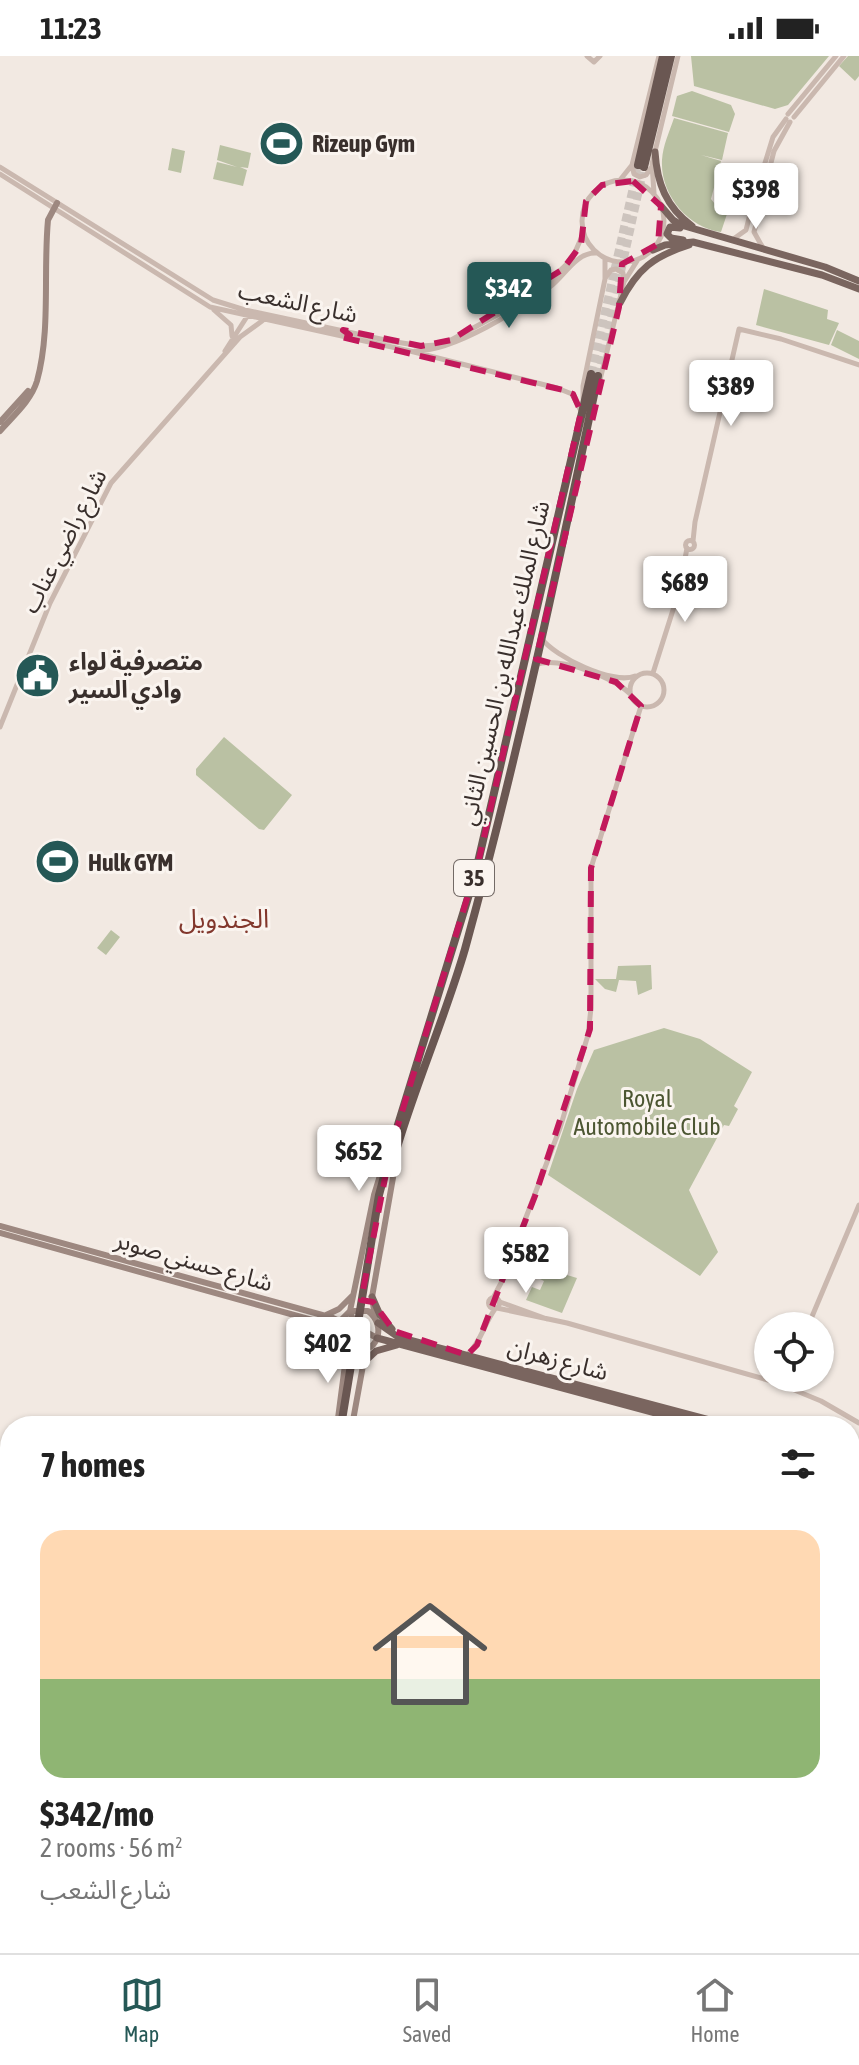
<!DOCTYPE html>
<html lang="en">
<head>
<meta charset="utf-8">
<style>
	:root { --surface:#fff; --page:#f2f2f2; --text:#222; --muted:#767676; --line:#e0e0e0; --accent:#255856 }
	body { margin:0; font-family:"Asap Condensed","Noto Sans Arabic",sans-serif; background:var(--page); color:var(--text); height:100vh; display:flex; flex-direction:column; font-size:30px; white-space:nowrap }
	* { box-sizing:border-box; margin:0 }
	p { font-size:26px; color:var(--muted) }
	.icon { flex:none; width:44px; height:44px; fill:none; stroke:currentColor; stroke-width:2; stroke-linecap:round; stroke-linejoin:round }
	.map { position:relative; flex:1; overflow:hidden }
	.details { position:absolute; left:0px; top:1360px; width:860px; height:538px; display:flex; flex-direction:column; background:var(--surface); border-radius:32px 32px 0 0; box-shadow:0 2px 6px #0004 }
	.details>* { flex:none }
	.fabs { position:absolute; left:754px; top:1256px; display:grid; gap:16px }
	.fabs a { display:grid; place-items:center; width:80px; height:80px; border-radius:50%; background:var(--surface); box-shadow:0 2px 6px #0004; font-size:40px }
	.price { position:absolute; translate:-50% -68px; padding:0 18px; border-radius:8px; background:#fff; color:#222; font-size:26px; line-height:52px; filter:drop-shadow(0 2px 4px #0008) }
	.price::after { content:''; position:absolute; left:50%; top:48px; width:24px; height:18px; margin-left:-12px; background:inherit; clip-path:polygon(0 0,100% 0,50% 100%) }
	.price.selected { background:var(--accent); color:#fff }
	ul { padding:0; list-style:none }
	li { display:grid; align-content:center; gap:16px; height:424px; padding:0 40px }
	li span { display:grid; place-items:center; height:248px; border-radius:24px; color:#555 }
	li>.icon { margin-inline-start:auto }
	span .icon { width:144px; height:144px; fill:#fffc; stroke-width:1 }
	li b { font-size:34px }
	h2 { display:flex; justify-content:space-between; align-items:center; height:96px; padding:0 40px; font-size:34px }
	.status { display:flex; justify-content:space-between; align-items:center; height:56px; padding:0 40px; background:var(--surface); direction:ltr }
	.status svg { height:22px; fill:currentColor }
	.tab-bar { display:flex; justify-content:space-around; align-items:center; height:112px; border-top:2px solid var(--line); background:var(--surface); font-size:22px; color:var(--muted) }
	.tab-bar a { display:grid; justify-items:center; gap:4px }
	.tab-bar .selected { color:var(--accent) }
	.map>svg:first-child { display:block }
	.green { fill:#bac1a3 }
	.lines { fill:none; stroke-linecap:round; stroke-linejoin:round }
	.trunk-tunnel { stroke:#cdc4be; stroke-width:8; stroke-dasharray:8 4; stroke-linecap:butt }
	.tertiary { stroke:#cab8af; stroke-width:5 }
	.secondary { stroke:#9d8880; stroke-width:6 }
	.primary { stroke:#7a655f; stroke-width:7 }
	.trunk { stroke:#6a5752; stroke-width:8 }
	.motorway { stroke:#594944; stroke-width:9 }
	.marked { fill:none; stroke:#c2185b; stroke-width:6; stroke-dasharray:16 10; stroke-linejoin:round }
	.labels { text-anchor:middle; dominant-baseline:central; stroke-width:6; stroke-linejoin:round; paint-order:stroke }
	.shield { fill:#faf4ef; stroke:#736a66; stroke-width:2 }
	.shield-label { font-size:22px; font-weight:bold; fill:#392f2c }
	.poi-label { font-size:24px; font-weight:bold; fill:#392f2c; stroke:#faf4ef; text-anchor:start }
	.street-label { font-size:24px; fill:#392f2c; stroke:#faf4ef }
	.park-label { font-size:24px; fill:#4c5632; stroke:#faf4ef }
	.neighbourhood-label { font-size:26px; fill:#82372c; stroke:#faf4ef }
</style>
</head>
<body>
<div class="status"><b>11:23</b><svg viewBox="0 0 49 12"><path d="M0 12V9h3v3zM5 12V6h3v6zM10 12V3h3v9zM15 12V0h3v12zM26 1h20v11H26zM47 4h2v5h-2z"/></svg></div>
<div class="map">
<svg width="859" height="1897" viewBox="0 0 859 1897">
	<rect width="100%" height="100%" fill="#f2e9e2"/>
	<path class="green" d="M691,0H829L788,49L775,53L694,30Z
		M848,0H859V20L855,25L839,10Z
		M692,35L731,49L735,58L729,76L672,60L677,40Z
		M674,62L728,77L722,104L701,99L721,105L711,143L715,148L729,152L721,176C688,172 660,138 662,104C663,89 669,77 674,62Z
		M220,89L251,97L248,112L240,111L247,114L243,130L213,123L217,106L237,111L217,104Z
		M172,92L185,95L181,117L168,114Z
		M764,233L828,254L827,263L839,267L829,289L756,269Z
		M837,274L859,285V303L831,289Z
		M224,681L292,739L264,774L259,773L196,719V713Z
		M111,874L120,881L106,899L97,892Z
		M651,909L652,933L638,939L636,925L619,924L616,936L605,933L595,923H616L618,910Z
		M664,972L700,983L752,1016L734,1050L738,1053L729,1070L724,1069L689,1134L718,1196L700,1220L548,1119L577,1033L594,994Z
		M540,1211L577,1222L562,1257L526,1244L532,1231L540,1234L544,1225L536,1221Z"/>
	<g class="lines">
		<path class="trunk-tunnel" d="M591,318L638,109
			M598,320L643,116"/>
		<path class="tertiary" d="M587,0L594,6L600,0
			M788,58L836,0
			M794,61L844,0
			M632,110L634,118L640,121L646,119L651,112
			M0,111L213,244L245,254L390,285L421,290L436,289L451,284L501,257L544,230L572,203L583,178
			M0,118L210,251L410,295L557,332L572,338L581,355
			M582 165a41 41 0 1 1 82 0a41 41 0 1 1-82 0Z
			M620,124L632,109L659,0
			M654,137L652,108L678,0
			M750 154a6 6 0 1 1 12 0a6 6 0 1 1-12 0Z
			M752,149L773,81L786,63
			M760,149L774,95L790,66
			M758,161L754,176L763,192
			M732,184L746,174L750,158
			M606,221L611,214L616,213L623,217L624,225
			M214,254L231,269L232,280
			M225,295L248,259
			M415,295C455,295 519,254 551,230C565,219 576,197 595,197
			M600,324L624,226L637,205
			M583,343V330L605,223V202
			M685.5 489a4.5 4.5 0 1 1 9 0a4.5 4.5 0 1 1-9 0Z
			M693,485L695,466L739,273L781,283L859,309
			M541,582C555,601 613,629 635,620
			M535,609C558,600 612,620 629,637
			M630 634a17 17 0 1 1 34 0a17 17 0 1 1-34 0Z
			M653,617L679,535L687,492
			M0,671L50,547L111,427L240,281L262,265
			M488.5 1247a5.5 5.5 0 1 1 11 0a5.5 5.5 0 1 1-11 0Z
			M493,1242L501,1227L560,1072L588,979L591,952V812L641,650
			M500,1246L547,1263
			M497,1252L567,1267L775,1326L821,1345L859,1367
			M808,1270L859,1149
			M467,1299C481,1286 484,1268 495,1253
			M850,1408L859,1397
			M850,1788L859,1793
			M850,1792L859,1798
			M193,1897L204,1888"/>
		<path class="secondary" d="M0,366L28,335
			M0,375C13,360 31,345 37,325C51,274 43,217 48,164L57,147
			M0,1170L333,1262C347,1268 363,1277 366,1292
			M0,1177L323,1267C335,1273 341,1289 352,1293C377,1301 388,1270 368,1255H350L340,1265L339,1280
			M324,1260L339,1253L353,1239
			M375,1261L372,1241L397,1099
			M325,1270L336,1287L343,1310
			M377,1282L355,1270L350,1255L374,1139L387,1097
			M337,1370L345,1309L343,1286
			M352,1370L366,1293
			M4,1884L24,1897
			M0,1894L3,1897
			M95,1897L106,1888
			M121,1897L131,1888"/>
		<path class="primary" d="M655,96C657,127 666,151 692,170
			M661,150L673,164L681,169L825,211L859,225
			M680,172L670,171L667,178L671,182L683,184
			M653,194L665,189L693,186L822,219L859,233
			M620,247C637,213 654,200 689,189
			M372,1241L380,1259L392,1273
			M378,1267L398,1281L732,1370
			M377,1282L704,1370
			M362,1308L376,1295L397,1289
			M850,1425L859,1430"/>
		<path class="trunk" d="M638,109L663,0
			M644,111L671,0
			M393,1105C413,1034 444,965 465,893C517,704 558,511 598,320
			M341,1370L379,1139L397,1072L475,819L591,318
			M0,1887L9,1897
			M103,1897L113,1888
			M112,1897L122,1888"/>
		<path class="motorway" d="M850,1419L859,1424
			M850,1435L859,1440
			M850,1561L859,1544
			M850,1579L859,1563
			M673,1897L678,1888
			M680,1897L685,1888"/>
	</g>
	<path class="marked" d="M633,125L661,150L658,188L622,208L619,251L536,603L616,626L641,650L591,812L590,973L535,1140L477,1289L467,1299L394,1275L373,1246L361,1244L391,1092L479,803L581,356L573,338L563,334L341,281L350,279L343,274L421,290L451,284L563,213L581,189L586,145L602,129Z"/>
	<defs>
		<symbol id="stadium-disc" viewBox="-11 -11 22 22"><circle r="9.5" fill="#255856" stroke="#faf4ef"/><path d="M0-5a6.5 5 0 1 0 0 10a6.5 5 0 1 0 0-10ZM-3.5-1.8h7v3.6h-7Z" fill="#fff"/></symbol>
		<symbol id="civic-disc" viewBox="-11 -11 22 22"><circle r="9.5" fill="#255856" stroke="#faf4ef"/><path d="M-.6-6.5H3V-4.5H.6V-3L4-1V1h2V6H-6V1h2V-1L-.6-3ZM-1.2 2.5V6h2.4V2.5Z" fill="#fff"/></symbol>
	</defs>
	<g fill-rule="evenodd">
		<use href="#stadium-disc" x="256" y="62" width="51" height="51"/>
		<use href="#civic-disc" x="12" y="594" width="51" height="51"/>
		<use href="#stadium-disc" x="32" y="780" width="51" height="51"/>
	</g>
	<g class="labels">
		<rect class="shield" x="454" y="804" width="40" height="36" rx="6"/>
		<g class="shield-label">
			<text x="474" y="822">35</text>
		</g>
		<g class="poi-label">
			<text x="312" y="87">Rizeup Gym</text>
			<text x="69" y="605">متصرفية لواء<tspan x="69" dy="28">وادي السير</tspan></text>
			<text x="88" y="806">Hulk GYM</text>
		</g>
		<g class="street-label">
			<text transform="translate(298 246) rotate(12)">شارع الشعب</text>
			<text transform="translate(64 485) rotate(-63)">شارع راضي عناب</text>
			<text transform="translate(504 607) rotate(-77)">شارع الملك عبدالله بن الحسين الثاني</text>
			<text transform="translate(194 1205) rotate(16)">شارع حسني صوبر</text>
			<text transform="translate(558 1303) rotate(15)">شارع زهران</text>
		</g>
		<g class="park-label">
			<text x="647" y="1042">Royal<tspan x="647" dy="28">Automobile Club</tspan></text>
		</g>
		<g class="neighbourhood-label">
			<text x="224" y="863">الجندويل</text>
		</g>
	</g>
</svg>
<div class="fabs">
<a><svg class="icon" aria-label="locate" viewBox="0 0 24 24"><circle cx="12" cy="12" r="6"/><path d="M12 2v4M12 18v4M2 12h4M18 12h4"/></svg></a>
</div>
<b class="price" style="left:756px;top:175px">$398</b>
<b class="price selected" style="left:509px;top:274px">$342</b>
<b class="price" style="left:731px;top:372px">$389</b>
<b class="price" style="left:685px;top:568px">$689</b>
<b class="price" style="left:359px;top:1137px">$652</b>
<b class="price" style="left:526px;top:1239px">$582</b>
<b class="price" style="left:328px;top:1329px">$402</b>
<section class="details">
<h2>7 homes<svg class="icon" aria-label="filters" viewBox="0 0 24 24"><path d="M4 7h16M4 17h16"/><circle cx="9" cy="7" r="2"/><circle cx="15" cy="17" r="2"/></svg></h2>
<ul>
<li><span style="background:linear-gradient(#ffd9b3 60%,#8fb573 0)"><svg class="icon" aria-label="home" viewBox="0 0 24 24"><path d="M3 11l9-7 9 7M6 9v11h12V9"/></svg></span><div><b>$342/mo</b><p>2 rooms · 56 m²</p><p>شارع الشعب</p></div></li>
</ul>
</section>
</div>
<nav class="tab-bar">
<a class="selected"><svg class="icon" aria-label="map" viewBox="0 0 24 24"><path d="M3 6l6-2 6 2 6-2v14l-6 2-6-2-6 2zM9 4v14M15 6v14"/></svg>Map</a>
<a><svg class="icon" aria-label="saved" viewBox="0 0 24 24"><path d="M7 4h10v16l-5-4-5 4z"/></svg>Saved</a>
<a><svg class="icon" aria-label="home" viewBox="0 0 24 24"><path d="M3 11l9-7 9 7M6 9v11h12V9"/></svg>Home</a>
</nav>
</body>
</html>
